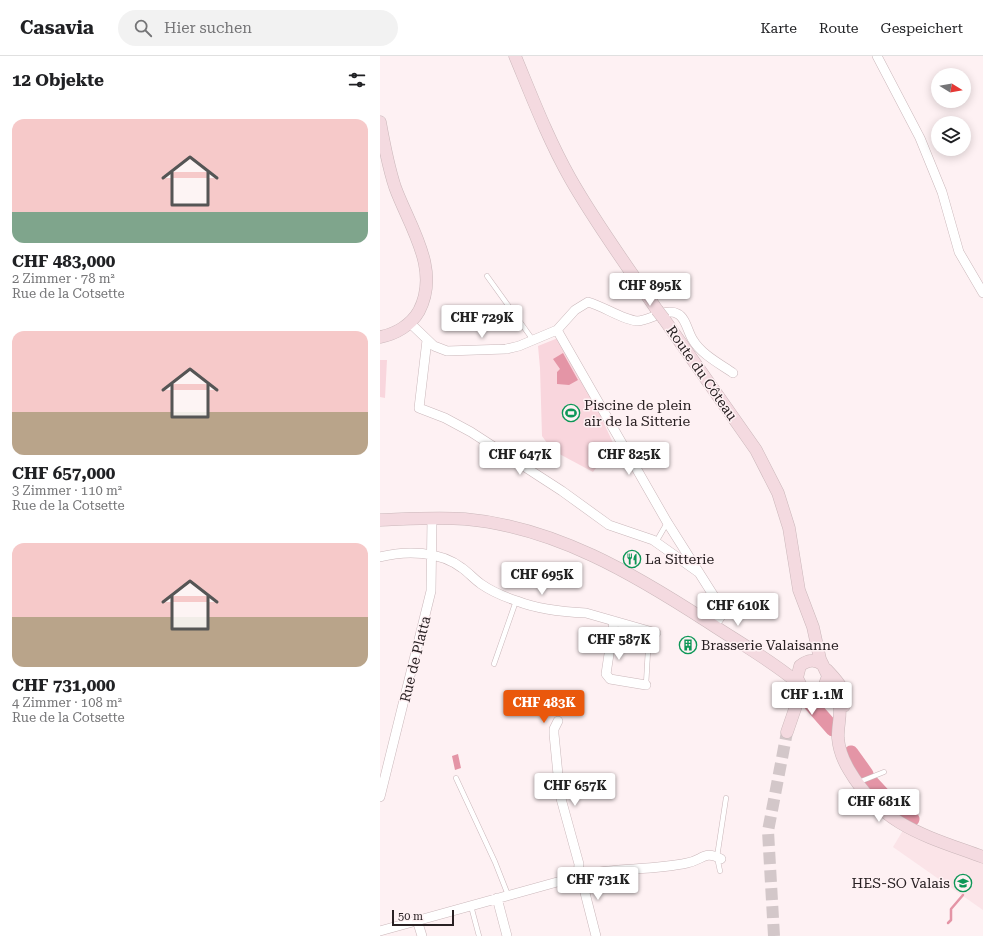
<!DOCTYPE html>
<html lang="de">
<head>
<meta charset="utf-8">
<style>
	:root { --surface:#fff; --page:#f2f2f2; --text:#202124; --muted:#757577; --line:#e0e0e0; --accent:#ea580c }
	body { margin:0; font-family:"Roboto Serif",serif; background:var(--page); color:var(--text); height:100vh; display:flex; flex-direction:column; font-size:15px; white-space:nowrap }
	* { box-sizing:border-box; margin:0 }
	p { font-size:13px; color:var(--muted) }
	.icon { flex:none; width:22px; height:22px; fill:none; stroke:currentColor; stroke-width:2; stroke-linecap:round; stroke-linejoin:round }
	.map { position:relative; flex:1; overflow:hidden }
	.side { display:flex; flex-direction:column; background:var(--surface); width:380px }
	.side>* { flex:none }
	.needle { width:26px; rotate:101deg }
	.controls { position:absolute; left:551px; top:12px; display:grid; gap:8px }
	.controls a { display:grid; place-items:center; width:40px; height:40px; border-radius:50%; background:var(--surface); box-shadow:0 2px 10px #0003; font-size:20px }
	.scale { position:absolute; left:12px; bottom:10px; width:62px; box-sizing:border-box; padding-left:4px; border:2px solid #292123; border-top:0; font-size:11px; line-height:14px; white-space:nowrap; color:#292123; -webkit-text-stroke:3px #fef1f3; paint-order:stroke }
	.price { position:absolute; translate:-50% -34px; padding:0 9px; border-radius:4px; background:#fff; color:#222; font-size:13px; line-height:26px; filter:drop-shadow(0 1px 2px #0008) }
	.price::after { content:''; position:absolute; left:50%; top:24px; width:12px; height:9px; margin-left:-6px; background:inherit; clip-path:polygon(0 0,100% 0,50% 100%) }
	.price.on { background:var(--accent); color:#fff }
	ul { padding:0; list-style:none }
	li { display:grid; align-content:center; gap:8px; height:212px; padding:0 12px }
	li span { display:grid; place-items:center; height:124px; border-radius:12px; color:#555 }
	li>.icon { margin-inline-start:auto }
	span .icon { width:72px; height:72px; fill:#fffc; stroke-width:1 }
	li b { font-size:17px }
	h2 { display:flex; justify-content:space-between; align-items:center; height:48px; padding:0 12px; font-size:17px }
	header { display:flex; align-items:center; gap:24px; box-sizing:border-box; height:56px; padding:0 20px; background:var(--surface); border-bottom:1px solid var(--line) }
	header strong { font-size:19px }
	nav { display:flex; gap:22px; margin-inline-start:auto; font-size:14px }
	.search { width:280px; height:36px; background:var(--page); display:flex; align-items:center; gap:10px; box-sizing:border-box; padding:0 14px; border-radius:22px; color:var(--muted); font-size:15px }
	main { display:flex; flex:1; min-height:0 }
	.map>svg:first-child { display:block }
	.built { fill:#fbe4e8 }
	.green { fill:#f9d6dd }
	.water { fill:#e495a6 }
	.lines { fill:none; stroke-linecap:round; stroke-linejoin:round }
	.stream { stroke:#e495a6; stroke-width:2.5 }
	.river { stroke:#e495a6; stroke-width:15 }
	.secondary-tunnel { stroke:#d3c7c9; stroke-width:12; stroke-dasharray:12 6; stroke-linecap:butt }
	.lane-casing { stroke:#cab7ba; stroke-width:5.5 }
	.street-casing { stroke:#cab7ba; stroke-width:10 }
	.secondary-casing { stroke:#cab7ba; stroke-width:13 }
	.lane { stroke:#fff; stroke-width:4.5 }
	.street { stroke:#fff; stroke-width:9 }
	.secondary { stroke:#f4dae0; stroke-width:12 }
	.secondary-bridge-casing { stroke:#cab7ba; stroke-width:13; stroke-linecap:butt }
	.secondary-bridge { stroke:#f4dae0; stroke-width:12 }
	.labels { text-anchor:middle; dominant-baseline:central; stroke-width:3; stroke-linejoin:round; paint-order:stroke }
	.street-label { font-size:14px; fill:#292123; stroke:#fef1f3 }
	.poi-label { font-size:14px; fill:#292123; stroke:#fef1f3; text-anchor:start }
</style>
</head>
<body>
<header>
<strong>Casavia</strong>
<div class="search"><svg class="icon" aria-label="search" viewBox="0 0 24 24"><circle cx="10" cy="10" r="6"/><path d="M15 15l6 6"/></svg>Hier suchen</div>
<nav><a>Karte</a><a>Route</a><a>Gespeichert</a></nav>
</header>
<main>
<section class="side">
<h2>12 Objekte<svg class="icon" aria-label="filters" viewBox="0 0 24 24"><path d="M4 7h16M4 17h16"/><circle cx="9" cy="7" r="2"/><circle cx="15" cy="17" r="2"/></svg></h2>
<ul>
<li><span style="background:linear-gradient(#f6c9c9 75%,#7fa58c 0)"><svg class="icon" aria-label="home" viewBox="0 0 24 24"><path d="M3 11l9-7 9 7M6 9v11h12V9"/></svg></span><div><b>CHF 483,000</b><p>2 Zimmer · 78 m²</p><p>Rue de la Cotsette</p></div></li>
<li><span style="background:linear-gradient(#f6c9c9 65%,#b9a48a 0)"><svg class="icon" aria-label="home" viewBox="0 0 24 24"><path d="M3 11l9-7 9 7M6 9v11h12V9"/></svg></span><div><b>CHF 657,000</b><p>3 Zimmer · 110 m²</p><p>Rue de la Cotsette</p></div></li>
<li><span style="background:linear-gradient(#f6c9c9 60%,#b9a48a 0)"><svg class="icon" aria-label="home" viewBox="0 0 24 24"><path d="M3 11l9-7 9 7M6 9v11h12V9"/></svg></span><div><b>CHF 731,000</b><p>4 Zimmer · 108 m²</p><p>Rue de la Cotsette</p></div></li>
</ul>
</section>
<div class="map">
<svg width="603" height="880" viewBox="0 0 603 880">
	<rect width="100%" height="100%" fill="#fef1f3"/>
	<path class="built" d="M525,771L603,807V854L513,791Z"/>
	<path class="green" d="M178,282L209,335L234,389L213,416L172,394L162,380L160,312L158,290Z
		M0,304H7L5,342L0,341Z"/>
	<path class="water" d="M183,297L198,324L189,329L177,328V316L180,313L173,303Z
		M78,698L81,712L75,714L72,700Z"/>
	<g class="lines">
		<path class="stream" d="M568,867L571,864V853L583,839"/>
		<path class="river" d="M431,648L453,673
			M471,697L486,718
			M491,726L518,755L532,763"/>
		<path class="secondary-tunnel" d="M394,880L388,775L407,676"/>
		<defs>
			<path id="lane" d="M107,220L153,284
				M276,486L287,467
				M114,608L136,545
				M266,629L268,594L276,577
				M76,722L115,806L128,839
				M479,726L504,716
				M340,815L337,801L346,742
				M91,850L99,880"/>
			<path id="street" d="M497,0L540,82L562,136L579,196L603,237
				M30,267L54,290L67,295L126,293L139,290L177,274L195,254L208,246C223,250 243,264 257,265C270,265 285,251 298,258C306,262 308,277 313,284C321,298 340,308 353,317
				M177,274L287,466L342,553L341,560L334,570
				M47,284L39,352L65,362L91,376L182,435L229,469L273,484L318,516
				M0,501C26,494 60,495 82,512C89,517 94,523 101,528C111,535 125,541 137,545C157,553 184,556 206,557L276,577
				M234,565L226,618L230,623L266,629
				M178,665L174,673V678L180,739L199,808L198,821L202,825L216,880
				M0,741L51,535L52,462
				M117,842L127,880
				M37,864L42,880
				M0,875L206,818C239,812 274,814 307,807C323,804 324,794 341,803"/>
			<path id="secondary" d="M135,0C152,41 168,83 190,122C216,168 247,210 277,254
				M0,66C4,88 8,110 15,131C29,170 61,213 39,255C31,269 16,278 0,281
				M284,263L376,394L398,437L409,472L419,534L433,571L440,603L448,620L444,631L433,636L422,632L417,622L420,610C428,603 436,603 443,609
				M0,464C28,463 57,461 85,463C175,471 254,518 328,566C358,586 391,604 418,627
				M447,614C458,626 466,633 464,650
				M441,633C470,635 457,664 458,682C459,694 463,704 469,714C502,770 546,780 603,801
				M407,676L418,644L421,631"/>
		</defs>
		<use href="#lane" class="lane-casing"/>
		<use href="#street" class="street-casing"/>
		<use href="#secondary" class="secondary-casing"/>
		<use href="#lane" class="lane"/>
		<use href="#street" class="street"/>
		<use href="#secondary" class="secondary"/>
		<defs>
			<path id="secondary-bridge" d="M277,254L284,263"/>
		</defs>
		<use href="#secondary-bridge" class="secondary-bridge-casing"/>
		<use href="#secondary-bridge" class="secondary-bridge"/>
	</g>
	<defs>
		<symbol id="stadium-ring" viewBox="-11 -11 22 22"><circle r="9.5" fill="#fef1f3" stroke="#0d9757" stroke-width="1.5"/><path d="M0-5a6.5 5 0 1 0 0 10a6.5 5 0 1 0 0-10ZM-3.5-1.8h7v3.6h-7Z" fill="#0d9757"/></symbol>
		<symbol id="restaurant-ring" viewBox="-11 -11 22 22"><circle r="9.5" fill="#fef1f3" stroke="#0d9757" stroke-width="1.5"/><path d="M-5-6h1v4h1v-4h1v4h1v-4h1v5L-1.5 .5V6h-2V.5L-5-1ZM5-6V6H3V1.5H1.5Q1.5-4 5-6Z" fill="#0d9757"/></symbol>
		<symbol id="building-ring" viewBox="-11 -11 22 22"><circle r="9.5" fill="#fef1f3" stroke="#0d9757" stroke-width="1.5"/><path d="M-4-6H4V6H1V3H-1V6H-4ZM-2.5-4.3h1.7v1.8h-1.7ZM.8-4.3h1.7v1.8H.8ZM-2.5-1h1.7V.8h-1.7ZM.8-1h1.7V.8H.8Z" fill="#0d9757"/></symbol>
		<symbol id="university-ring" viewBox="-11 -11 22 22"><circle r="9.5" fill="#fef1f3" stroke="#0d9757" stroke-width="1.5"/><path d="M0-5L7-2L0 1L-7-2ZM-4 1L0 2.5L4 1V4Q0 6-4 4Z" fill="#0d9757"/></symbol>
	</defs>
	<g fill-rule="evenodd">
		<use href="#stadium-ring" x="181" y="347" width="20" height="20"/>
		<use href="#restaurant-ring" x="242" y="493" width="20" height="20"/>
		<use href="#building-ring" x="298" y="579" width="20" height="20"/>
		<use href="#university-ring" x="573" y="817" width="20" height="20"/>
	</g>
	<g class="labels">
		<g class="street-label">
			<text transform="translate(322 317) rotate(55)">Route du Côteau</text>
			<text transform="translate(35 603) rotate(-76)">Rue de Platta</text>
		</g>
		<g class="poi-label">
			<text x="204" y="349">Piscine de plein<tspan x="204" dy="16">air de la Sitterie</tspan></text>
			<text x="265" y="503">La Sitterie</text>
			<text x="321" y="589">Brasserie Valaisanne</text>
			<text x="570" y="827" text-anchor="end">HES-SO Valais</text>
		</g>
	</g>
</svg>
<div class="controls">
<a><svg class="needle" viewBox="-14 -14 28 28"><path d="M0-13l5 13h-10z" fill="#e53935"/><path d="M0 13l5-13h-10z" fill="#757577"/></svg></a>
<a><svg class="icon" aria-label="layers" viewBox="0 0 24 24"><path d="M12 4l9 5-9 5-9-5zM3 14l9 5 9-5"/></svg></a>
</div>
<div class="scale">50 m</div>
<b class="price" style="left:270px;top:251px">CHF 895K</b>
<b class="price" style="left:102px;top:283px">CHF 729K</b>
<b class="price" style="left:140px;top:420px">CHF 647K</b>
<b class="price" style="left:249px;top:420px">CHF 825K</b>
<b class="price" style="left:162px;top:540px">CHF 695K</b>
<b class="price" style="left:358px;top:571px">CHF 610K</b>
<b class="price" style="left:239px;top:605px">CHF 587K</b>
<b class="price" style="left:432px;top:660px">CHF 1.1M</b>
<b class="price on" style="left:164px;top:668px">CHF 483K</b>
<b class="price" style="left:195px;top:751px">CHF 657K</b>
<b class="price" style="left:499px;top:767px">CHF 681K</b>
<b class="price" style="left:218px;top:845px">CHF 731K</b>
</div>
</main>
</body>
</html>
